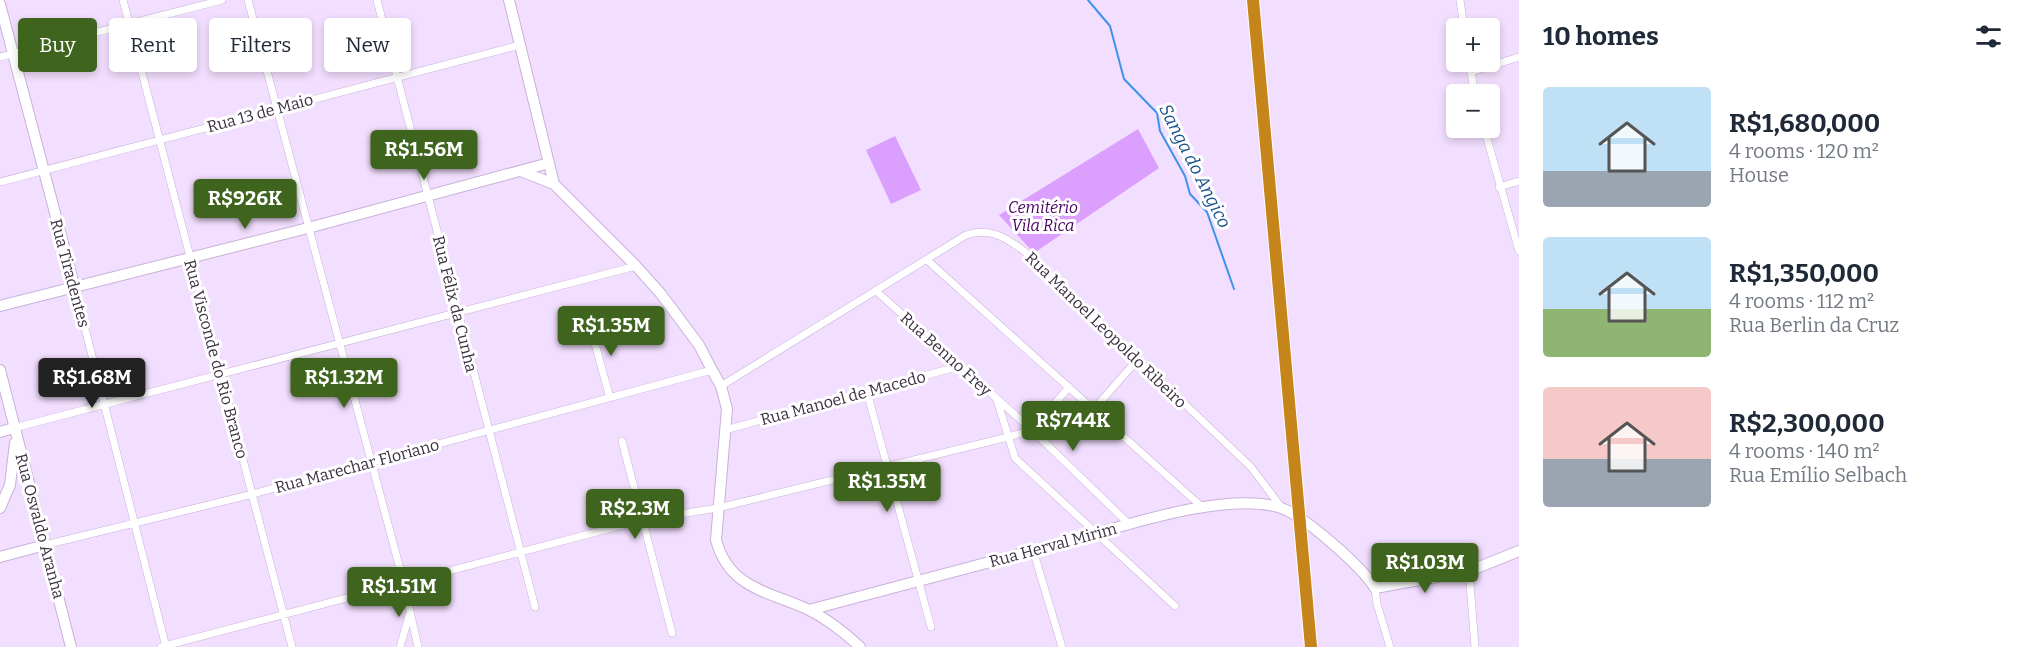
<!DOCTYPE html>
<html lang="en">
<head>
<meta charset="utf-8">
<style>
	:root { --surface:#fff; --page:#f6f6f7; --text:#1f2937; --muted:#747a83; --accent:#3f641d }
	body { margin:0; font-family:Bitter,serif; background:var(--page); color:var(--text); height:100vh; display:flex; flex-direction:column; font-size:22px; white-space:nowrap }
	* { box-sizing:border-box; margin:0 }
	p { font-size:20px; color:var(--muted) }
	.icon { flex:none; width:33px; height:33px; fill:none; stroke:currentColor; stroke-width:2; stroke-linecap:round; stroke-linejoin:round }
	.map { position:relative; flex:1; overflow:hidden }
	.drawer { display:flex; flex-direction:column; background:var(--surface); width:510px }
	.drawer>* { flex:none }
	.top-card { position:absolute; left:18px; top:18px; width:570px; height:54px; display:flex; gap:12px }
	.buttons { position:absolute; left:1446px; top:18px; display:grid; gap:12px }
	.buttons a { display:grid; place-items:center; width:54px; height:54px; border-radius:6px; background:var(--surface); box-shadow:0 3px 9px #0003; font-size:30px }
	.price { position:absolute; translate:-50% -51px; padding:0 14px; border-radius:6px; background:var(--accent); color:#fff; font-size:20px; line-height:39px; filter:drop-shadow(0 2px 3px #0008) }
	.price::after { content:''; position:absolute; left:50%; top:36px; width:18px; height:14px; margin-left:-9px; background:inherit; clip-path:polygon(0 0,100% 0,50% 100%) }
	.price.selected { background:#222; color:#fff }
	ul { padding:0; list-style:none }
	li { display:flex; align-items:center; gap:18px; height:150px; padding:0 24px }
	li span { display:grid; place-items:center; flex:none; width:168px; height:120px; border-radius:6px; color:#555 }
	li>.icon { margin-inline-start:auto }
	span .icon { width:72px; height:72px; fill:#fffc; stroke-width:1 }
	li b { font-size:26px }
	h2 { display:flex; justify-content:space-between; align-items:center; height:72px; padding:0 24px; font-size:26px }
	.tag { padding:0 21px; border-radius:6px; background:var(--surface); box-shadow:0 3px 9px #0003; font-size:21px; line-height:54px }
	.tag.selected { background:var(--accent); color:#fff }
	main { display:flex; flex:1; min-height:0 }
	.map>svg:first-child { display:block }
	.green { fill:#db9ffd }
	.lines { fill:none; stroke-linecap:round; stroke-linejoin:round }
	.stream { stroke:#3f92ec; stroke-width:2 }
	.street-casing { stroke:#c9b1d8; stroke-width:8 }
	.secondary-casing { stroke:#c9b1d8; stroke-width:12 }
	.highway-casing { stroke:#fff; stroke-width:14 }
	.street { stroke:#fff; stroke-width:7 }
	.secondary { stroke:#fff; stroke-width:10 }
	.highway { stroke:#c5851a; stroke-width:12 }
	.labels { text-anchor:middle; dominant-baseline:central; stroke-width:6; stroke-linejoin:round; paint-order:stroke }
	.street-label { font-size:16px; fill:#3a3040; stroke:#fff }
	.park-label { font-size:16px; font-style:italic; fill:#480363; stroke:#fff }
	.water-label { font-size:18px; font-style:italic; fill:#19518b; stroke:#fff }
</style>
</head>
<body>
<main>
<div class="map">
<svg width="1519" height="647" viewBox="0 0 1519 647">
	<rect width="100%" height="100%" fill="#f2defe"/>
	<path class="green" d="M1138,129L1159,168L1034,253L999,215Z
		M895,136L921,190L891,204L866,150Z"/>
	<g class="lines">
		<path class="stream" d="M1088,0L1110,26L1124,79L1157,113L1160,131L1185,176L1190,194L1207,212L1234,289"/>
		<defs>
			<path id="street" d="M123,0L292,647
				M248,0L404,584L418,647
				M377,0L535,607
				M1460,0L1464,28
				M0,57L222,0
				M1469,62L1475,94
				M1471,72L1519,57
				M1484,128L1519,251
				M0,182L520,45
				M1499,187L1519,181
				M927,260L1202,507
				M75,289L166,647
				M876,291L1032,430L1130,525
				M589,322L610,398
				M721,386L966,235C989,227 1005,237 1024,251L1251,467L1281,507
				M867,392L931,627
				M997,400L1015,458L1175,606
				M1094,409L1138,359
				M14,428L636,266
				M725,430L960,366
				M622,441L672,633
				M45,545L253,494L712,370
				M1033,550L1062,647
				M1469,571L1475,647
				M1375,588L1377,604L1390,647
				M161,647L642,520L718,508L1008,437L1032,430L1069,387
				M400,647L410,612"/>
			<path id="secondary" d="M509,0L554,184
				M0,4L75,289
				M523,172L554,184L636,266L661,294L699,345L712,370L721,386L727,409L716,540C729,588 767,591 807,609C826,618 844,632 860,647
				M0,306L308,228L549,163
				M0,370L71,647
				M0,432L14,428
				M0,508L10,485L15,443
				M0,557L45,545
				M809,610C895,587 982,564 1069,541C1125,526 1222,492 1278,507C1302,513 1362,567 1375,588L1469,571L1519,551"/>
			<path id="highway" d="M1253,0L1311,647"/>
		</defs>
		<use href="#street" class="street-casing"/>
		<use href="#secondary" class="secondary-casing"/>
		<use href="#highway" class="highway-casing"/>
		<use href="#street" class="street"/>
		<use href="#secondary" class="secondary"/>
		<use href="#highway" class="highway"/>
	</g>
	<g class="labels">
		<g class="street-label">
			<text transform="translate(260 113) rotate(-15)">Rua 13 de Maio</text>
			<text transform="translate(70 273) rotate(75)">Rua Tiradentes</text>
			<text transform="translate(455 304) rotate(76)">Rua Félix da Cunha</text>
			<text transform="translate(1106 330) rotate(44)">Rua Manoel Leopoldo Ribeiro</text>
			<text transform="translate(946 354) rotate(42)">Rua Benno Frey</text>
			<text transform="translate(216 359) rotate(75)">Rua Visconde do Rio Branco</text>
			<text transform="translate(843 398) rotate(-15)">Rua Manoel de Macedo</text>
			<text transform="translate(357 466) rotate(-15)">Rua Marechar Floriano</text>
			<text transform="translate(40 526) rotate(75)">Rua Osvaldo Aranha</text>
			<text transform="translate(1053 545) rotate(-15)">Rua Herval Mirim</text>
		</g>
		<g class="park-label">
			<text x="1043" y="207">Cemitério<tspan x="1043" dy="18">Vila Rica</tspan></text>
		</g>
		<g class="water-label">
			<text transform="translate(1195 166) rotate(63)">Sanga do Angico</text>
		</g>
	</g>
</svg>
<div class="buttons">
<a>+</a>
<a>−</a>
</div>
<b class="price" style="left:424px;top:181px">R$1.56M</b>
<b class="price" style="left:245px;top:230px">R$926K</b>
<b class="price" style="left:611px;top:357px">R$1.35M</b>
<b class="price selected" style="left:92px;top:409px">R$1.68M</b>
<b class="price" style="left:344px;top:409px">R$1.32M</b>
<b class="price" style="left:1073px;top:452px">R$744K</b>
<b class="price" style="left:887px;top:513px">R$1.35M</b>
<b class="price" style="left:635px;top:540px">R$2.3M</b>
<b class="price" style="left:1425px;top:594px">R$1.03M</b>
<b class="price" style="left:399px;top:618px">R$1.51M</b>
<div class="top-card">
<a class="tag selected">Buy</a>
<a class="tag">Rent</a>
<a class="tag">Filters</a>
<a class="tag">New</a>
</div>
</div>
<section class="drawer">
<h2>10 homes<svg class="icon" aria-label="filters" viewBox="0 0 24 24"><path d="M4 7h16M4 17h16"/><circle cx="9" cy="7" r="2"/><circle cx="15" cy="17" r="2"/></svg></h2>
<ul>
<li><span style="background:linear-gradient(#bfe0f5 70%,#9aa5b1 0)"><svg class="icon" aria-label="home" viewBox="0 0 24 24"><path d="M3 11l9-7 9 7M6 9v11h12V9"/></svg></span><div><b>R$1,680,000</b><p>4 rooms · 120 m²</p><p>House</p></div></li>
<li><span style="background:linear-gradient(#bfe0f5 60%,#8fb573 0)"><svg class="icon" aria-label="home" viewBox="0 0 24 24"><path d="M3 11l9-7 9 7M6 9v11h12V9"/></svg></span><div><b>R$1,350,000</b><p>4 rooms · 112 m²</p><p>Rua Berlin da Cruz</p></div></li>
<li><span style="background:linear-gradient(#f6c9c9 60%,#9aa5b1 0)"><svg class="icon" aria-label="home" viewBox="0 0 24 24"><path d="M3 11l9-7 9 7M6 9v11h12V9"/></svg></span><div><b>R$2,300,000</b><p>4 rooms · 140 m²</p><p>Rua Emílio Selbach</p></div></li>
</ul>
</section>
</main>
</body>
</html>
